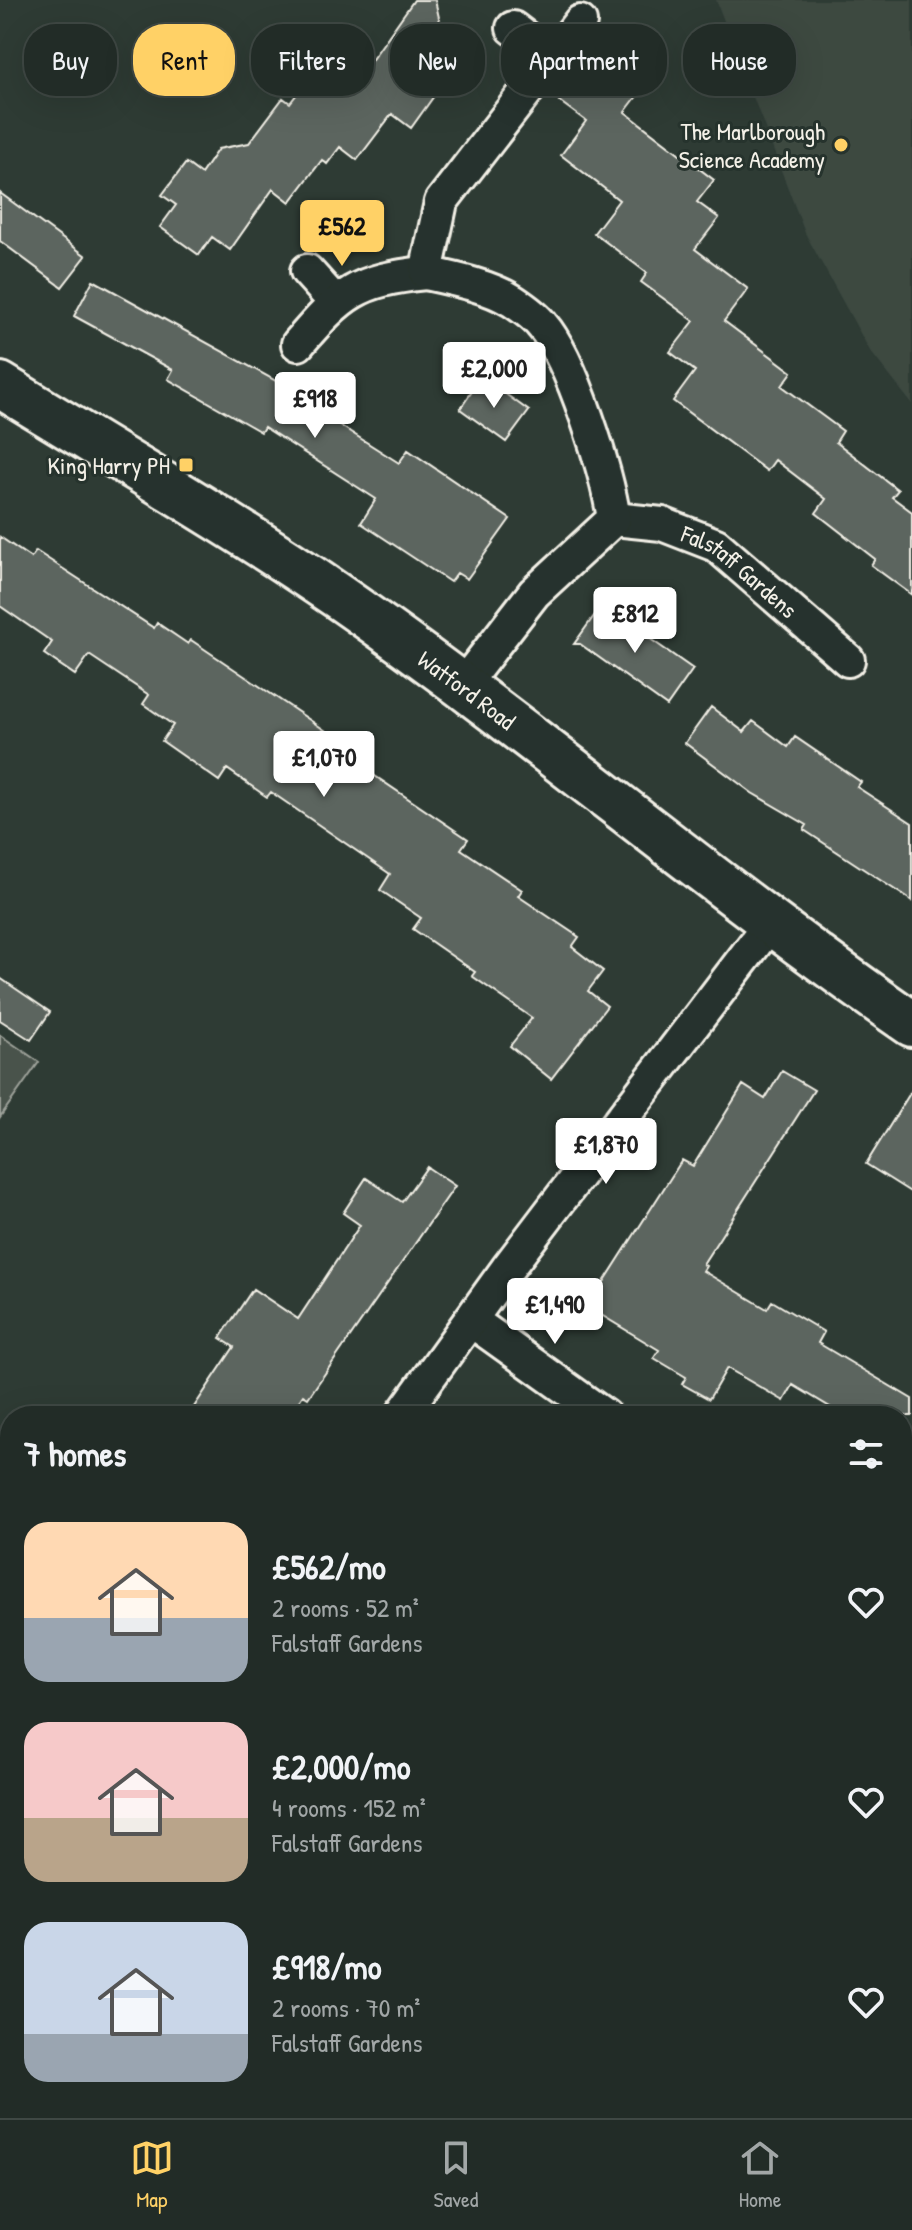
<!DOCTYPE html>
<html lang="en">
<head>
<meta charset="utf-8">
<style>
	:root { --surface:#222c27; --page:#2e3833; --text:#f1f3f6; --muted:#a2a7a7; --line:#3f4844; --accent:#ffd166 }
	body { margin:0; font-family:"Patrick Hand",sans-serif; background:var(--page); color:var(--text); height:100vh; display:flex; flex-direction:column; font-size:30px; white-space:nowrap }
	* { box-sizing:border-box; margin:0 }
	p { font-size:26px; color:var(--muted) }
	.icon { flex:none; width:44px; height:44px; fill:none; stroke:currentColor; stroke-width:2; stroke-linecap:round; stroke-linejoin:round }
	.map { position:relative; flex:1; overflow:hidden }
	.drawer { position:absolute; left:0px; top:1406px; width:912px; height:712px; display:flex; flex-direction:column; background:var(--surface); border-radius:32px 32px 0 0; box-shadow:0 8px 32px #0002,0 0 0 2px var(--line) }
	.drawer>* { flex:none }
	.guide { position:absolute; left:24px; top:24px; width:864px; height:72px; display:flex; gap:16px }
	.price { position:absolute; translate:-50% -68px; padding:0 18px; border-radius:8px; background:#fff; color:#222; font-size:26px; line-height:52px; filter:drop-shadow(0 2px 4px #0008) }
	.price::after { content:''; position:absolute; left:50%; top:48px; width:24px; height:18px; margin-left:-12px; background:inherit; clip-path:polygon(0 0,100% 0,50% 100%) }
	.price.selected { background:var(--accent); color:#111 }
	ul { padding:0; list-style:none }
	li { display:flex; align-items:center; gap:24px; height:200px; padding:0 24px }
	li span { display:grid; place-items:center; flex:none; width:224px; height:160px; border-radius:24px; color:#555 }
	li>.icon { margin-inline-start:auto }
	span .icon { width:96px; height:96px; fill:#fffc; stroke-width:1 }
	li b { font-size:34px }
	h2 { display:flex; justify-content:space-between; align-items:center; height:96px; padding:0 24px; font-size:34px }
	.pill { padding:0 28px; border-radius:32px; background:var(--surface); box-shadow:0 8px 32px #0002,0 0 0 2px var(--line); font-size:28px; line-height:72px }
	.pill.selected { background:var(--accent); color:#111 }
	.tab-bar { display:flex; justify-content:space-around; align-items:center; height:112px; border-top:2px solid var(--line); background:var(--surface); font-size:22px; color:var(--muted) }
	.tab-bar a { display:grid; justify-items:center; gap:4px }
	.tab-bar .selected { color:var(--accent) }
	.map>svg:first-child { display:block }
	.built { fill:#3c4841 }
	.park { fill:#48524c; stroke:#9ea29a; stroke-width:2 }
	.building { fill:#5c655e; stroke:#f4f1e8; stroke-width:2 }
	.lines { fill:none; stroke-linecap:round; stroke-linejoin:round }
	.lane-casing { stroke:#f4f1e8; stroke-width:22 }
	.street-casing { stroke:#f4f1e8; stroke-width:38 }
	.secondary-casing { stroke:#f4f1e8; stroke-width:50 }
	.lane { stroke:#26332d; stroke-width:16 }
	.street { stroke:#26332d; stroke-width:32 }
	.secondary { stroke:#26332d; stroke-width:44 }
	.poi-dot { fill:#ffd166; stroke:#26332d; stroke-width:3 }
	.labels { text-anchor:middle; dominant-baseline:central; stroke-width:6; stroke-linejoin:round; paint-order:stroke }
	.poi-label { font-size:24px; fill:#f4f1e8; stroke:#26332d; text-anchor:end }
	.street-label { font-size:24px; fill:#f4f1e8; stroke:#26332d }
</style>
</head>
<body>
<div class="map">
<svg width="912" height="2118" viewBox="0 0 912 2118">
	<rect width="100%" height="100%" fill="#2e3b34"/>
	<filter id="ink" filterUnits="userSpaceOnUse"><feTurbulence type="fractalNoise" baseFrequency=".0125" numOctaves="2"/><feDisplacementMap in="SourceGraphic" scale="16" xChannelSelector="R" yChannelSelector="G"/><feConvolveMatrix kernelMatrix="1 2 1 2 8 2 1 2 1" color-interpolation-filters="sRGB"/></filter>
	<g filter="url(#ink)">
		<path class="built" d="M716,0H912V404L870,351L805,233Z"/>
		<path class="park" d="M0,1035L39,1062L0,1117Z"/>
		<path class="building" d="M414,0H435L442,31L402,42L449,75L411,128L392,114L357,160L340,147L327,164L322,160L290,202L273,189L230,250L212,237L199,255L160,227L176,205L162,195L186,163L201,174L218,149L249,143L283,98L290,103L314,72L346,96Z
			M596,51L644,87L625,112L714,180L697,202L719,218L695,249L748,289L724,321L792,372L782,386L843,431L836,442L898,490L892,497L912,512V595L871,565L875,559L816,513L826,499L775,460L767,471L673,401L695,371L670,352L694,321L641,282L647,273L594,233L619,200L561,155L586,121L559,101Z
			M0,193L86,256L62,287L0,241Z
			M93,280L334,413L330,419L399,463L408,450L510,519L467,579L457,573L450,582L361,523L376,499L264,427L261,432L168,379L173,370L74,316Z
			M482,377L529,411L506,442L460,409Z
			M0,537L31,558L36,551L154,628L157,623L188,644L191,640L335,737L329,745L468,839L461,849L522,890L518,896L579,937L572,947L603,971L588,991L607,1006L551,1079L510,1046L532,1018L472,976L475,972L413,929L421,918L380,890L390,874L271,792L267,797L227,769L219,781L162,741L173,725L143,704L149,695L89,655L75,675L44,654L52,642L0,606Z
			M602,605L693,669L667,706L580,644H574Z
			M711,707L744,732L753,721L788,747L795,737L861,782L857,787L912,823V901L804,830L807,825L752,793L685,743Z
			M0,978L50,1012L31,1040L0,1020Z
			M782,1071L814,1090L703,1264L706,1266L703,1271L767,1309L772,1301L824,1332L818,1343L912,1399V1416H845L793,1385L784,1401L727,1368L709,1399L682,1384L686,1377L654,1358L659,1350L588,1307L682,1160L693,1166L743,1085L765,1099Z
			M912,1090V1193L866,1164Z
			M427,1167L455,1186L308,1398L303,1395L289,1416H188L234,1347L220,1338L253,1289L298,1319L360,1225L343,1213L366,1178L402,1202Z"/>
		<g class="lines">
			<defs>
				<path id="lane" d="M0,1913L10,1925
					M159,2108L168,2118
					M212,2118L224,2108"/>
				<g id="street">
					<path d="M513,28L551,57"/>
					<path d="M307,271L335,302"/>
					<path d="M298,344C342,293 357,280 426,273"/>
					<path id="s1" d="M614,519L662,524L716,545L848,660"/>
					<path d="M462,686L534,593L614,519C607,473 572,359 542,325C535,316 522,307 513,301C489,286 454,279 426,273L441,202L580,22"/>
					<path d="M472,1321L605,1416"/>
					<path d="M401,1416L507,1269L770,924"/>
					<path d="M0,1873L10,1863"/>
				</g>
				<g id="secondary">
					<path id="s2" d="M0,385C113,455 230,522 339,597C535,733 716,889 912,1024"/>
				</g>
			</defs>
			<use href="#lane" class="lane-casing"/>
			<use href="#street" class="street-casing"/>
			<use href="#secondary" class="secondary-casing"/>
			<use href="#lane" class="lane"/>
			<use href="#street" class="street"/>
			<use href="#secondary" class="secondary"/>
		</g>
	</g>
	<g class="poi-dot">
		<circle cx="841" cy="145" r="8"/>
		<rect x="178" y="457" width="16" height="16" rx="4"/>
	</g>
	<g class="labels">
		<g class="poi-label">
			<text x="825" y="131">The Marlborough<tspan x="825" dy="28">Science Academy</tspan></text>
			<text x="170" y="465">King Harry PH</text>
		</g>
		<g class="street-label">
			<text stroke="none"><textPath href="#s1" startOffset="140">Falstaff Gardens</textPath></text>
			<text stroke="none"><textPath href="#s2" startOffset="558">Watford Road</textPath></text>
		</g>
	</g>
</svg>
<b class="price selected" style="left:342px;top:268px">£562</b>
<b class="price" style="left:494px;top:410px">£2,000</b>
<b class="price" style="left:315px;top:440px">£918</b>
<b class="price" style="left:635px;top:655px">£812</b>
<b class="price" style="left:324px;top:799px">£1,070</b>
<b class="price" style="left:606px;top:1186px">£1,870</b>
<b class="price" style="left:555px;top:1346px">£1,490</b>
<div class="guide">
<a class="pill">Buy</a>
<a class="pill selected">Rent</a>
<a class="pill">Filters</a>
<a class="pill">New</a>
<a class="pill">Apartment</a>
<a class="pill">House</a>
</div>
<section class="drawer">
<h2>7 homes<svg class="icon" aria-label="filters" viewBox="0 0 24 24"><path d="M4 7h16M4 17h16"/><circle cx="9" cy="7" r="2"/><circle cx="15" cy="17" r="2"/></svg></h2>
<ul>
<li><span style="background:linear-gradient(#ffd9b3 60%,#9aa5b1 0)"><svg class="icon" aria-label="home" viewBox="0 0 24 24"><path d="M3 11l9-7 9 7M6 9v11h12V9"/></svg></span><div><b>£562/mo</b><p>2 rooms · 52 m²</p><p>Falstaff Gardens</p></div><svg class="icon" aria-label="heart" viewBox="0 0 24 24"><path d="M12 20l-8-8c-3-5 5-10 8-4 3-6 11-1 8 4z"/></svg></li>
<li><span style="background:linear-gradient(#f6c9c9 60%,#b9a48a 0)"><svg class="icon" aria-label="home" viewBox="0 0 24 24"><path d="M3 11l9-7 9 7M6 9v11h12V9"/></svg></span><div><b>£2,000/mo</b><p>4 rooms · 152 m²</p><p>Falstaff Gardens</p></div><svg class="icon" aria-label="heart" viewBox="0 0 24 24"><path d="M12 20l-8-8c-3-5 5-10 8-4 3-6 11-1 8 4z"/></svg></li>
<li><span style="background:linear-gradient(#c9d6e8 70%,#9aa5b1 0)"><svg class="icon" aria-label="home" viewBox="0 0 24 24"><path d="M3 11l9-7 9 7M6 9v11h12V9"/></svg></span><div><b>£918/mo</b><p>2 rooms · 70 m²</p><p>Falstaff Gardens</p></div><svg class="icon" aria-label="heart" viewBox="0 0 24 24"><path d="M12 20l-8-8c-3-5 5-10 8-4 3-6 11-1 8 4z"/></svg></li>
</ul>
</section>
</div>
<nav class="tab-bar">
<a class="selected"><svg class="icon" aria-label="map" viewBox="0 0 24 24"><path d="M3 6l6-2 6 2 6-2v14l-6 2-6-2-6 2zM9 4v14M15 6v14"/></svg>Map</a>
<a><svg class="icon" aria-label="saved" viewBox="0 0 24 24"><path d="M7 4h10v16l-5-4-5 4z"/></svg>Saved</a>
<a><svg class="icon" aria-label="home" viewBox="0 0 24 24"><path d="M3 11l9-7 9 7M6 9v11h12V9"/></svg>Home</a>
</nav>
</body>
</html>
